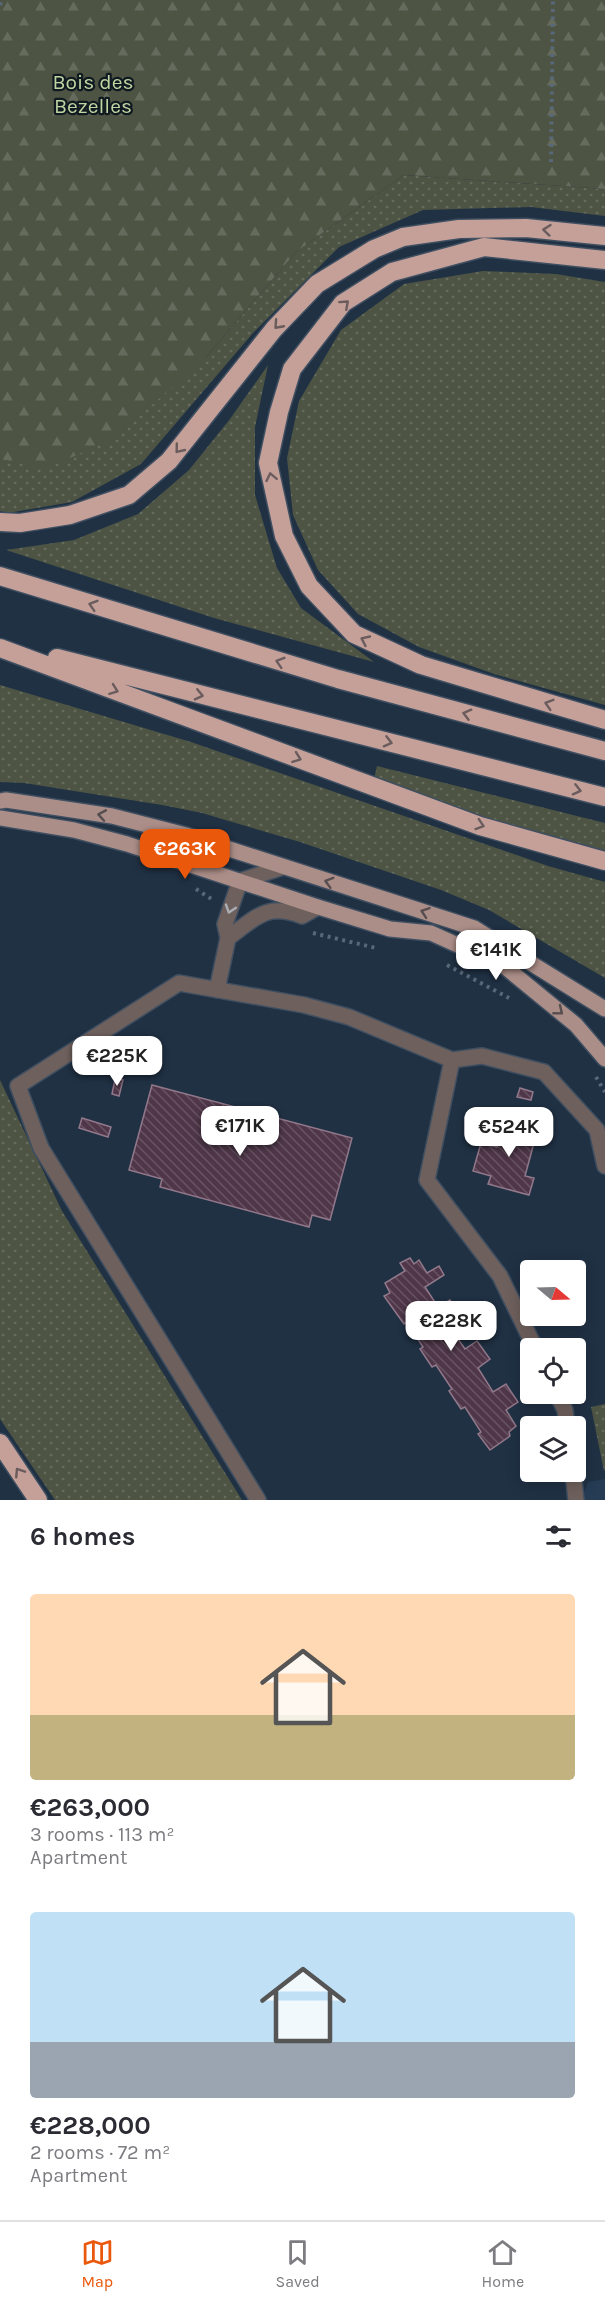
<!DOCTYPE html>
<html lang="en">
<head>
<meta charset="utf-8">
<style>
	:root { --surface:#fff; --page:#f7f7f7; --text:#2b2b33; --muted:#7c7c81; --line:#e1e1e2; --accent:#ea580c }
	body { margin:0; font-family:Karla,sans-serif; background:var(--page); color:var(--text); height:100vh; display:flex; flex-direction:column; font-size:22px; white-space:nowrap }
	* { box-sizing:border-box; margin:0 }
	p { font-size:20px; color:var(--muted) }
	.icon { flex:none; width:33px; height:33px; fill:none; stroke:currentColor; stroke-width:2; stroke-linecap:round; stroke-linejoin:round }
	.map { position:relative; height:1500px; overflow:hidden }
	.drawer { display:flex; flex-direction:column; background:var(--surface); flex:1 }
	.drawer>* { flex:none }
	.needle { width:39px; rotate:109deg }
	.fabs { position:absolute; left:520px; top:1260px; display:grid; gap:12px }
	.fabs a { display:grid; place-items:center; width:66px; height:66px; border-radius:6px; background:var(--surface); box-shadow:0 3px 15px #0003; font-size:30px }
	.price { position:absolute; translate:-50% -51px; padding:0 14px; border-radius:12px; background:#fff; color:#222; font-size:20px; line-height:39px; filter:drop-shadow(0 2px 3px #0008) }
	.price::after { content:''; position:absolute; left:50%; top:36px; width:18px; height:14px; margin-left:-9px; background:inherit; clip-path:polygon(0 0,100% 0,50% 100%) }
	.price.on { background:var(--accent); color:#fff }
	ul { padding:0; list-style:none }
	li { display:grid; align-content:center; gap:12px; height:318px; padding:0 30px }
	li span { display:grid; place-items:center; height:186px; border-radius:6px; color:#555 }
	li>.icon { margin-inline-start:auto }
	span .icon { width:108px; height:108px; fill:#fffc; stroke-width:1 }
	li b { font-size:26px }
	h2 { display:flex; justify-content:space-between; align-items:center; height:72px; padding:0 30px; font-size:26px }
	.tabs { display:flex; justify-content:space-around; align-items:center; height:84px; border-top:2px solid var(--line); background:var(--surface); font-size:16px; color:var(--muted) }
	.tabs a { display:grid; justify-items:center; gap:3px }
	.tabs .on { color:var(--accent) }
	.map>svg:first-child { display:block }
	.built { fill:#253c54 }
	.grass { fill:url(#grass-dots) }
	.forest { fill:url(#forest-firs) }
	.building { fill:url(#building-back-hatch); stroke:#92788b; stroke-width:1.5 }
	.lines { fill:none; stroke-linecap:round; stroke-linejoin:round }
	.minor-casing { stroke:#3f4f61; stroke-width:18 }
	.major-casing { stroke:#3f4f61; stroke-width:18 }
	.highway-casing { stroke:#3f4f61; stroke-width:21 }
	.path { stroke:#596879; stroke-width:4; stroke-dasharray:3 4.5; stroke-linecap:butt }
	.minor { stroke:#6e605d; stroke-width:15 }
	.major { stroke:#ac8e88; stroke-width:15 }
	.highway { stroke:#c4a099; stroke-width:18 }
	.oneway { stroke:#6a5c5d }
	.oneway2 { stroke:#574e4f }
	.oneway3 { stroke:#aaadb4 }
	.labels { text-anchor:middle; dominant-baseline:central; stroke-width:4.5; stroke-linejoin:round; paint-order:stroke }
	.park-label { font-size:21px; fill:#bfd6a2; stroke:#111921 }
</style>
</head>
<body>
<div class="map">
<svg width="605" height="1500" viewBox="0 0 605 1500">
	<defs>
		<pattern id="grass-dots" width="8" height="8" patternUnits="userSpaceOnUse" patternTransform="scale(1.5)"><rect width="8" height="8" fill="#4d5443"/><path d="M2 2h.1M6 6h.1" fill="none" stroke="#656c5e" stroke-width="1.8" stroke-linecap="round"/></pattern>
		<pattern id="forest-firs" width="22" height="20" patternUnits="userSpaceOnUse" patternTransform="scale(1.5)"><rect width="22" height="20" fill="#4d5443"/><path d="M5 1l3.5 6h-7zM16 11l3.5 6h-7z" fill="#656c5e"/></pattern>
		<pattern id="building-back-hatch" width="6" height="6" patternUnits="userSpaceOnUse" patternTransform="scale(1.5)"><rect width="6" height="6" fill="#4f3749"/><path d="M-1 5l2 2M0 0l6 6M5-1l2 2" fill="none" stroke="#675363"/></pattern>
	</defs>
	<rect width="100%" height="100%" fill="#203144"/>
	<path class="built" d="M605,1479V1500H581L588,1482Z"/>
	<path class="grass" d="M404,175L605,189V216L531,207L423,210L339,247L253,333L141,464L72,502L8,513L0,511V459L46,468L207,356L296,252Z
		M483,271L556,274L605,282V705L494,674L419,647L358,614L318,570L293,515L287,458L299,401L341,330L404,284Z
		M268,365L255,427V495L277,568L301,608L374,662L214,618L6,550L74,540L138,514L189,470L230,419Z
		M0,685L191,742L548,866L605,882V978L489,910L441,890L300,842L202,813L162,805L24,783L0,782Z
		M377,766L605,823V854L485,818L374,779Z
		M0,1080L62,1211L242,1500H55L0,1419Z
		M605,1404V1470L604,1471L591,1407Z"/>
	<path class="forest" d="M0,0H605V189L404,175L296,252L207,356L115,438L45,469L0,459Z"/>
	<path class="building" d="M106,1055L108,1065L89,1069L88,1059Z
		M115,1079L123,1080L119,1096L112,1094Z
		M152,1085L352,1138L330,1220L312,1215L309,1227L160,1187L162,1179L129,1170Z
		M520,1088L533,1092L531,1100L517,1097Z
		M82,1118L111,1127L108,1137L79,1128Z
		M505,1119L538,1128L525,1176L534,1178L529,1195L488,1184L491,1176L473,1171L481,1143L497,1147Z
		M410,1258L414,1264L419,1260L427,1273L439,1266L444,1275L425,1287L438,1307L450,1300L461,1318L449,1326L465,1349L477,1341L490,1359L478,1368L493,1392L506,1384L518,1402L506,1410L516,1426L509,1432L510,1436L490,1450L478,1434L481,1432L465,1407L461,1409L449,1391L452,1389L436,1365L432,1367L420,1349L423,1347L407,1322L404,1324L384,1296L390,1293L385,1283L405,1271L400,1263Z"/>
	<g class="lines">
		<defs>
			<path id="minor" d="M228,938C255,918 267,902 302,916L318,907
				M217,990L228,938L225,924L240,881L283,867
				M452,1060L482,1056L544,1072L597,1130L605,1166
				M557,1394L565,1410L567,1426
				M573,1472L576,1500
				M258,1500L41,1148L18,1086L179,983L304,1005L349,1017L452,1060L427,1180L500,1276L535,1348"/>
			<path id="major" d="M0,801L6,800L112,816L186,835L474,928L605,1009
				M0,818L74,830L127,844L318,907L390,929L431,933L504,966L576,1025L605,1059"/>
			<path id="highway" d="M605,260L484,247L392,272L343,303L292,369L279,412L268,463L284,536L309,586L354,634L421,665L605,720
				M0,522L20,523L70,515L129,495L169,461L274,329L317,284L374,249L403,237L459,229L526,228L605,236
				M0,576L338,679L605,751
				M0,648L480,826L605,861
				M57,658L605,797
				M0,1443L38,1500"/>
		</defs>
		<use href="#minor" class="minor-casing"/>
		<use href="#major" class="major-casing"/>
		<use href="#highway" class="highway-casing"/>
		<path class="path" d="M0,5L2,0
			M551,162L553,0
			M196,889L213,900
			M313,933L376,948
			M447,965L509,998
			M596,1077L605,1092"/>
		<use href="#minor" class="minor"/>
		<use href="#major" class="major"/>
		<use href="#highway" class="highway"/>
	</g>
	<defs><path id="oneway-chevron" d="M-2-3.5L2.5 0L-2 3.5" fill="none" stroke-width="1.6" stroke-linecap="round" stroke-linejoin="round" transform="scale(1.5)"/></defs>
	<g class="oneway">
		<use href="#oneway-chevron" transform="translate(547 230) rotate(-174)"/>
		<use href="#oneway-chevron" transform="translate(345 304) rotate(-42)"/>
		<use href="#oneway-chevron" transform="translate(278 325) rotate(132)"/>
		<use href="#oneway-chevron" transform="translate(179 449) rotate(129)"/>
		<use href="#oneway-chevron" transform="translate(271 477) rotate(-102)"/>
		<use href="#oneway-chevron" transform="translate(93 605) rotate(-163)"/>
		<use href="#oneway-chevron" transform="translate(365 640) rotate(-155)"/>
		<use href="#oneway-chevron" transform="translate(280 662) rotate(-163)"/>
		<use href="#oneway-chevron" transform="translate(114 690) rotate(20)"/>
		<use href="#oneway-chevron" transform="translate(199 695) rotate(13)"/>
		<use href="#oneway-chevron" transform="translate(549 704) rotate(-163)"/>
		<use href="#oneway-chevron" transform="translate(467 714) rotate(-165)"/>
		<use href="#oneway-chevron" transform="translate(388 742) rotate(14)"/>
		<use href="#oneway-chevron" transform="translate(297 758) rotate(20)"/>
		<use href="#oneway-chevron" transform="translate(577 790) rotate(14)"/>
		<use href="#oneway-chevron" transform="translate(480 825) rotate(18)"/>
		<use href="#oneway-chevron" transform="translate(19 1472) rotate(-123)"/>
	</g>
	<g class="oneway2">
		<use href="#oneway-chevron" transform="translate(102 815) rotate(-170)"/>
		<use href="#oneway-chevron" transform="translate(329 882) rotate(-164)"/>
		<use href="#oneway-chevron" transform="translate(425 912) rotate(-161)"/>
		<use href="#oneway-chevron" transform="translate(559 1011) rotate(39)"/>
	</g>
	<use class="oneway3" href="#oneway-chevron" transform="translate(230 909) rotate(108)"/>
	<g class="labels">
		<g class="park-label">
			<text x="93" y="82">Bois des<tspan x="93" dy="24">Bezelles</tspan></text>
		</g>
	</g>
</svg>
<div class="fabs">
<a><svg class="needle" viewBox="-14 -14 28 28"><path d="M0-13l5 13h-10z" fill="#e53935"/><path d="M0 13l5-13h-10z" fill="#7c7c81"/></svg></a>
<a><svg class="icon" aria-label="locate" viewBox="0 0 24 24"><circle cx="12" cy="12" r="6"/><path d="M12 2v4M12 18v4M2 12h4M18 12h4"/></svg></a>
<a><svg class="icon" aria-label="layers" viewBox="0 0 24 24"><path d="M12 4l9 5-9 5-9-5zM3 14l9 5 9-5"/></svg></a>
</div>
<b class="price on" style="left:185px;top:880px">€263K</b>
<b class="price" style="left:496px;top:981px">€141K</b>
<b class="price" style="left:117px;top:1087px">€225K</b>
<b class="price" style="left:240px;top:1157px">€171K</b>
<b class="price" style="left:509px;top:1158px">€524K</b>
<b class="price" style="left:451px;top:1352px">€228K</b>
</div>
<section class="drawer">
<h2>6 homes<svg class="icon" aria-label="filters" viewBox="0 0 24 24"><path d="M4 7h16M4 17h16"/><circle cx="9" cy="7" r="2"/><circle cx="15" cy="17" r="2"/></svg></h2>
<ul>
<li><span style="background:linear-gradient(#ffd9b3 65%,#c2b280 0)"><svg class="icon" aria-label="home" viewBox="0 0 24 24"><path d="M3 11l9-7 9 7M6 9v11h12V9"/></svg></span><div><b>€263,000</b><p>3 rooms · 113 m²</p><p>Apartment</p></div></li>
<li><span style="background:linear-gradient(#bfe0f5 70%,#9aa5b1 0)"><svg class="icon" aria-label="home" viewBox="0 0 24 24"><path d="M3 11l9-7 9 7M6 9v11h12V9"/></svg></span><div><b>€228,000</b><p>2 rooms · 72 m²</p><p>Apartment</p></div></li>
</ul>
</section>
<nav class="tabs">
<a class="on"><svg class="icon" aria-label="map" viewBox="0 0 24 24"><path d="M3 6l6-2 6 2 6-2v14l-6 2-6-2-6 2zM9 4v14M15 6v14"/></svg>Map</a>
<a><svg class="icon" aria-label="saved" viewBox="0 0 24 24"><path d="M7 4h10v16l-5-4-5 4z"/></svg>Saved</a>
<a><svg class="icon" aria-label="home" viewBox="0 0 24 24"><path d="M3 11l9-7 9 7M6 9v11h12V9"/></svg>Home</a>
</nav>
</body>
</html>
